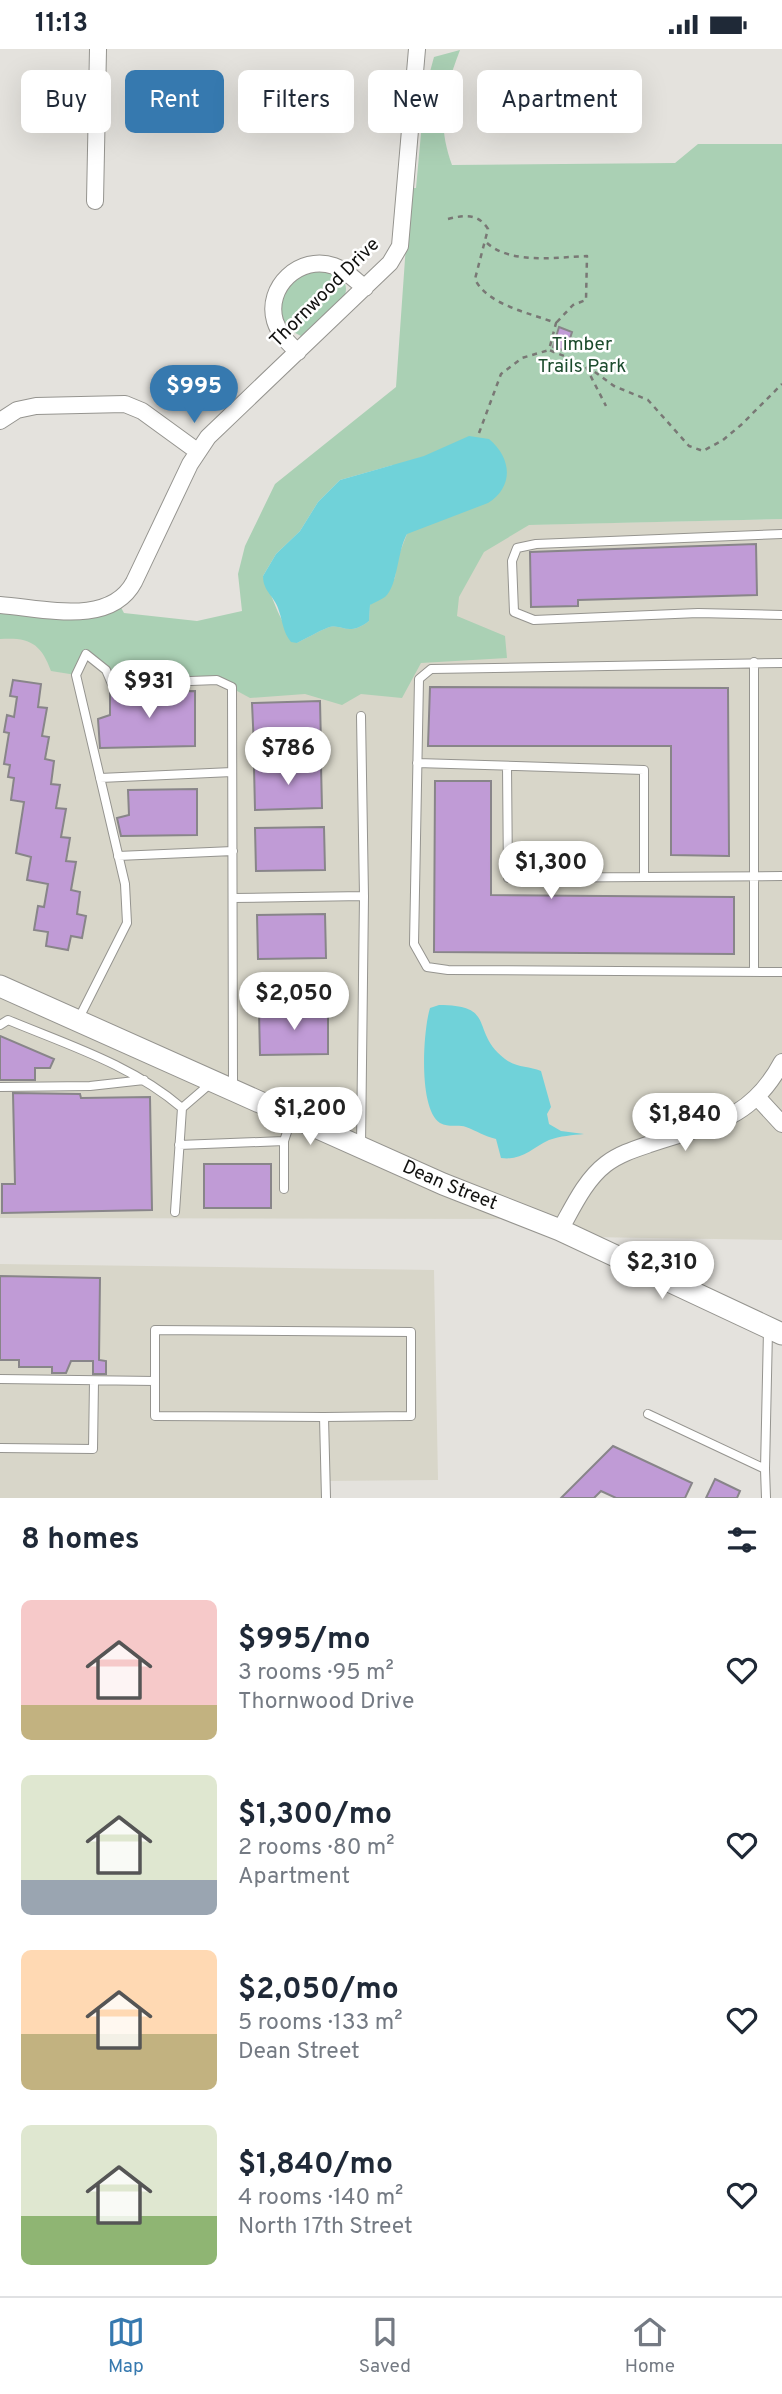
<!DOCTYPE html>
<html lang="en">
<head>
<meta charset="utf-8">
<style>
	:root { --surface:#fff; --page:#f6f6f7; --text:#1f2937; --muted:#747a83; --line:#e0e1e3; --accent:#3679af }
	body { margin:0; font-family:Overpass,sans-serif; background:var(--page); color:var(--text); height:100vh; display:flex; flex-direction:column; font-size:26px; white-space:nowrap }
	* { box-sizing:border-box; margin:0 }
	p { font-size:23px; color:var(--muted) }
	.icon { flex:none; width:38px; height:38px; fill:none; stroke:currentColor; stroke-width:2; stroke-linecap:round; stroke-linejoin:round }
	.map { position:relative; height:1449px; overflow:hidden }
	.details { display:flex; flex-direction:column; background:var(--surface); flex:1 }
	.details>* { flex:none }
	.banner { position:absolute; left:21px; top:21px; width:740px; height:63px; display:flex; gap:14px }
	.price { position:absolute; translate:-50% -60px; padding:0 16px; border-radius:24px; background:#fff; color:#222; font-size:23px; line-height:46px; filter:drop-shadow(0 2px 4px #0008) }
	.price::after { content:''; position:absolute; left:50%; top:42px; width:21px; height:16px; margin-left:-10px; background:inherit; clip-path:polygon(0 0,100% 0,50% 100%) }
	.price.current { background:var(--accent); color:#fff }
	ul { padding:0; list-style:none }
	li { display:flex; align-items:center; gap:21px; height:175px; padding:0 21px }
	li span { display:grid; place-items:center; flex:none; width:196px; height:140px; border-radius:10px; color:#555 }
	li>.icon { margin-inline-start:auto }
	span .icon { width:84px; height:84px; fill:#fffc; stroke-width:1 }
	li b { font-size:30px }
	h2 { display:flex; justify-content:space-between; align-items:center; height:84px; padding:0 21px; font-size:30px }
	.tag { padding:0 24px; border-radius:10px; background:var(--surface); box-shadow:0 7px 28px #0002; font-size:24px; line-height:63px }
	.tag.current { background:var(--accent); color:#fff }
	.status { display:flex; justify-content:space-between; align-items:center; height:49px; padding:0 35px; background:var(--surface); direction:ltr }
	.status svg { height:19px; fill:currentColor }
	.dock { display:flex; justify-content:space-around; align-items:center; height:98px; border-top:2px solid var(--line); background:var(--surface); font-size:19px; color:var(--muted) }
	.dock a { display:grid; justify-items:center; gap:4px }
	.dock .current { color:var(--accent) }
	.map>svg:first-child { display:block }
	.built { fill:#d8d6c9 }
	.green { fill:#aad0b4; fill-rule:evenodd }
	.water { fill:#70d2d9 }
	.building { fill:#c09bd6; stroke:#888589; stroke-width:2 }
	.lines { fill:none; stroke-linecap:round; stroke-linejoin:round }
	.lane-casing { stroke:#95948f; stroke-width:10 }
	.street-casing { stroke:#95948f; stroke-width:18 }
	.secondary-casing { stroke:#95948f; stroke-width:23 }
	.path { stroke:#797875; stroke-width:2.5; stroke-dasharray:5 5; stroke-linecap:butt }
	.lane { stroke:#fff; stroke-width:8 }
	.street { stroke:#fff; stroke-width:16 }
	.secondary { stroke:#fff; stroke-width:21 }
	.labels { text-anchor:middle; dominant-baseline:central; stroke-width:5; stroke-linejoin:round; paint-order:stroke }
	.street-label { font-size:19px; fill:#11110f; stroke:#fff }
	.park-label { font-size:19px; fill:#1c4b2d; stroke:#fff }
</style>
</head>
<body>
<div class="status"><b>11:13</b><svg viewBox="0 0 49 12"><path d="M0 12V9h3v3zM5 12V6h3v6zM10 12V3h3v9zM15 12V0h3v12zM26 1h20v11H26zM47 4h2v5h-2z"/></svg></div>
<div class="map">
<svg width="782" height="1449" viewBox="0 0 782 1449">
	<rect width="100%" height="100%" fill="#e4e2dd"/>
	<path class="built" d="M782,470V1191L586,1188L0,933V568L300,580L391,479Z
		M0,940L525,1170L0,1169Z
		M0,1215L434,1221L438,1431L322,1432V1449H0Z"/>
	<path class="green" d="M460,1C444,43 436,72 452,116L675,114L698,95H782V470L529,476L484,503L459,548L457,567L505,587L507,609L421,614L402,649L361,645L342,656L305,645L250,649L217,631L112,635L106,621L87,605L76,626L51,622C41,594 29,588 0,590V556L87,562L118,553L124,564L197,572L242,562L238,525L245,497L275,435L396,338L410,139H416L425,41L434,8ZM393,416L407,485L397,511L395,529L370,556L369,572C347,589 342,573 327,579C317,583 307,589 297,594C280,575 274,551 263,527L276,505L300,482L318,453L340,431Z
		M315,221C329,223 351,226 345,246L301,287C277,277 277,252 290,232Z"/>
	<path class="water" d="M469,387L489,390C512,409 514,438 488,454L407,485C397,502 398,537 385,548C381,551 375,553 370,556L369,572C347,589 342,573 327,579C317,583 307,589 297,594L291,593C283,583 283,574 279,562C275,547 263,543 263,527L276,505L300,482L318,453L340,431L424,407Z
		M439,956C498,956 469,982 505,1010C517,1019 529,1017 541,1022L551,1058L547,1065L549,1075L561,1082L584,1085C573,1086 560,1087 549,1091C532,1099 522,1112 501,1109L496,1090C484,1087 477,1082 466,1078C458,1075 449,1079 440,1074C418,1060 423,982 430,959Z"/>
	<path class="building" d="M559,278L572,283L566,302L553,298Z
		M756,495L757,546L578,551V557L531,558L530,503Z
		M13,631L41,635L38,658L47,659L42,687L49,688L45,710L54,712L51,735L60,736L56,759L66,760L61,788L70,789L66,812L76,813L71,841L80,843L77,865L86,867L82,889L71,887L68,901L46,897L48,883L34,881L38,857L44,858L48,835L27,831L31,808L16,804L24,753L11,751L14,729L8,728L10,716L4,715L9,684L4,683L7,666L14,668L17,648L10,647Z
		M430,638L728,639L729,807L671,806V697H428Z
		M195,642V697L100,699L98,670L110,666V643Z
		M320,652L321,696L254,698L252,654Z
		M321,716L322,759L255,761L254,718Z
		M435,732H491V846L734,848V905L434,903Z
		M197,740V786L121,787L117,769L129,766L128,741Z
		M324,778L325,821L256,822L255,779Z
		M325,865L326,909L258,910L257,866Z
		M328,961V1005L260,1006L259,962Z
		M0,987L54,1010L50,1019H35V1031H0Z
		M13,1044L80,1045L81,1049L150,1048L152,1161L2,1164V1135H15Z
		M204,1115H271V1159H204Z
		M0,1227L100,1229L99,1311L106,1312V1325H93V1312H71L66,1324H52V1318H19V1311H0Z
		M613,1397L692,1434L685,1449H616L601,1442L594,1449H561Z
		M715,1430L740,1442L737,1449H706Z"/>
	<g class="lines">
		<defs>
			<path id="lane" d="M782,485L536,495L517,499L512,512L514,563L534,571L698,564L782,566
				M754,613V923
				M782,614L431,620L419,630L414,895L427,918L448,921L782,923
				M361,667L364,847
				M417,714L644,721V828L782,827
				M507,717L508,829L644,828
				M100,729L232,723
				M118,807L233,802
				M233,849L364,847L361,1097
				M79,969L127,874L125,835L76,626L86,605L106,621L112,635L217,631L232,638L233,1037
				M0,976L8,971C68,996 132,1016 182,1059
				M0,1038L90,1037L144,1031
				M284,1092V1140
				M179,1096L284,1092L292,1068
				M175,1163L182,1059L211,1034
				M0,1330L155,1332
				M648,1365L765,1420L768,1281
				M324,1368L155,1367V1281L411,1283V1367L324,1368L326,1449
				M0,1399L93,1400L94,1332
				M765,1420L766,1449"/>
			<path id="street" d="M95,152L98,0
				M298,303C288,294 279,285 275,272C265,238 300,205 334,217C346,221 355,231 365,239
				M0,372L17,361L36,357L125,355L142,362L197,402
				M0,556C43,559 110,578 134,533L190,415L208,388L390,214L400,197L417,0
				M758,1049L782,1075
				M560,1181C573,1158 585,1131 606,1115C619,1105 635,1100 650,1095C709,1075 750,1073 782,1013"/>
			<g id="secondary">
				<path id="s1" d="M0,937L443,1135L560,1181L782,1285"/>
			</g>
		</defs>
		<use href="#lane" class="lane-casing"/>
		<use href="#street" class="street-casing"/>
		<use href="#secondary" class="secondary-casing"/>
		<path class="path" d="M448,170C464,166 478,164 488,180L475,230C487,256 530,264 556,274L549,301L584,315L614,337L648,351L689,397L703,402L723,391L741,376L782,335
			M487,194C512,216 557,208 587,207L586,251L573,256L556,274
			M586,318L606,357
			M479,384L501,325L522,309L549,301"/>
		<use href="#lane" class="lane"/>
		<use href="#street" class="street"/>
		<use href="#secondary" class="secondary"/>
	</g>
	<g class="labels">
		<g class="street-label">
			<text transform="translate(325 244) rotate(-45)">Thornwood Drive</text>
			<text stroke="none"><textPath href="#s1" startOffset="492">Dean Street</textPath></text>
		</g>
		<g class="park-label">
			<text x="582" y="296">Timber<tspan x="582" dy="22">Trails Park</tspan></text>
		</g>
	</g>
</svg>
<b class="price current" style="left:194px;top:376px">$995</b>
<b class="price" style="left:149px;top:671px">$931</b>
<b class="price" style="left:288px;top:738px">$786</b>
<b class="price" style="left:551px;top:852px">$1,300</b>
<b class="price" style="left:294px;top:983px">$2,050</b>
<b class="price" style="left:310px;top:1098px">$1,200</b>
<b class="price" style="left:685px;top:1104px">$1,840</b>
<b class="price" style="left:662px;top:1252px">$2,310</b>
<div class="banner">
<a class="tag">Buy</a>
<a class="tag current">Rent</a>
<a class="tag">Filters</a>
<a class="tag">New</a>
<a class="tag">Apartment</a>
</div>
</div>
<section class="details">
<h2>8 homes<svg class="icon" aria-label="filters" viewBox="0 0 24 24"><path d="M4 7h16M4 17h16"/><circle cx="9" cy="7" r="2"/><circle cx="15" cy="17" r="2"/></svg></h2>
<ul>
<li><span style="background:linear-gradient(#f6c9c9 75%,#c2b280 0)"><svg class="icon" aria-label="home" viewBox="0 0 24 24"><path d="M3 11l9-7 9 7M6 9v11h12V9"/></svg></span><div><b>$995/mo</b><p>3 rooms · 95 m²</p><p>Thornwood Drive</p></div><svg class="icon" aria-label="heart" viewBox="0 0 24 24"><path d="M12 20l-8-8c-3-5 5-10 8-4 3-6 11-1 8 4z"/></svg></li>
<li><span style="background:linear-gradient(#dfe7d0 75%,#9aa5b1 0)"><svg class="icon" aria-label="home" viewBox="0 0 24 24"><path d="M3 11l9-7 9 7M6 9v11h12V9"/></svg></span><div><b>$1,300/mo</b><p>2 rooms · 80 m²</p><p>Apartment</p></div><svg class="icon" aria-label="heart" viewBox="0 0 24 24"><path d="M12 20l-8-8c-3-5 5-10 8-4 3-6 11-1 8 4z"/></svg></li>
<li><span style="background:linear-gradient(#ffd9b3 60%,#c2b280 0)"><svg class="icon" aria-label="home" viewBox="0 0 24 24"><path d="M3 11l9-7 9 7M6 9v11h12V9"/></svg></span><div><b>$2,050/mo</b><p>5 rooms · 133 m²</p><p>Dean Street</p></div><svg class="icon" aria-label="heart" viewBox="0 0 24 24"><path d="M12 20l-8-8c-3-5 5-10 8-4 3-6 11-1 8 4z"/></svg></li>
<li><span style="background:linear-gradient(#dfe7d0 65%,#8fb573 0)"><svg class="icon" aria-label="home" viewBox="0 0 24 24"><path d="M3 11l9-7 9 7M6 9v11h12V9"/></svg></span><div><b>$1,840/mo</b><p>4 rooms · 140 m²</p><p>North 17th Street</p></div><svg class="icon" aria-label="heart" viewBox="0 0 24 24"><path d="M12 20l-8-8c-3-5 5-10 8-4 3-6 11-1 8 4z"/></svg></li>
</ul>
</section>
<nav class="dock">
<a class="current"><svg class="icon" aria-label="map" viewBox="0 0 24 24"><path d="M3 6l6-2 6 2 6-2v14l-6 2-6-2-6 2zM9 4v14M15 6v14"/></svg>Map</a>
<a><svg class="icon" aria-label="saved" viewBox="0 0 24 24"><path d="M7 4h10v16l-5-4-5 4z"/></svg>Saved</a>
<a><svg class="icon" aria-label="home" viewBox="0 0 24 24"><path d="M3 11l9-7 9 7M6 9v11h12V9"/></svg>Home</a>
</nav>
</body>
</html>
